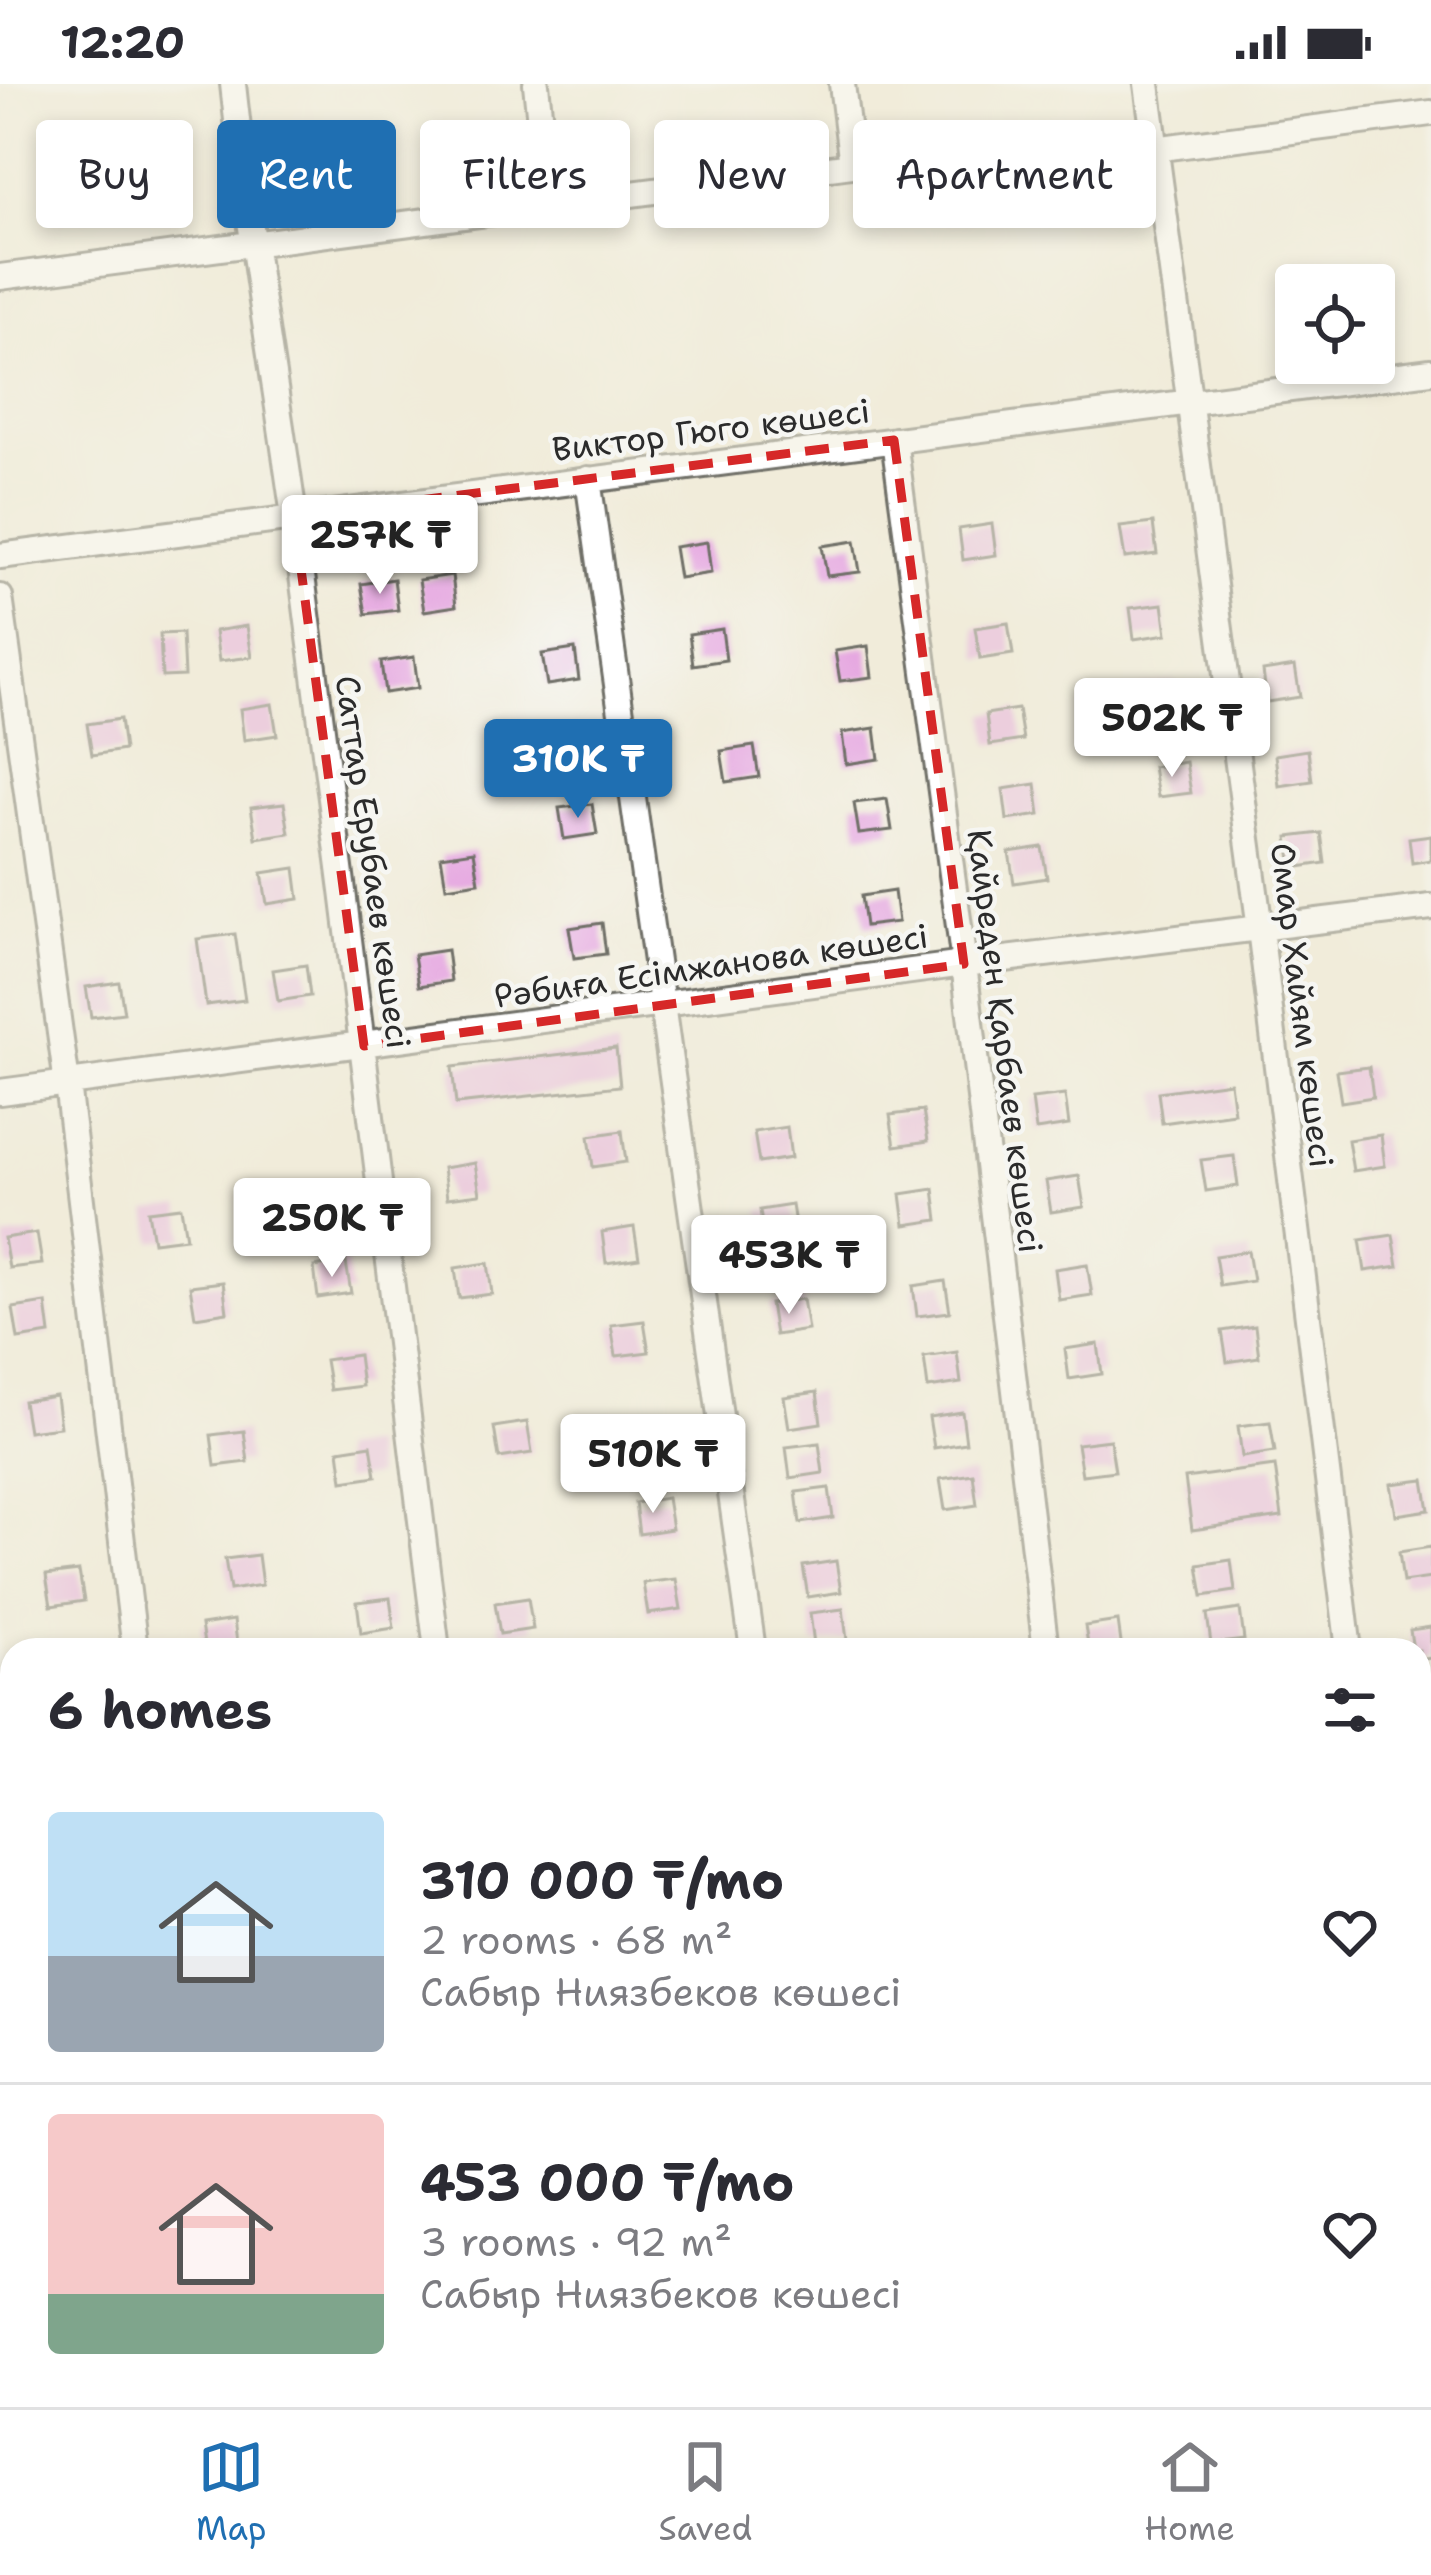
<!DOCTYPE html>
<html lang="en">
<head>
<meta charset="utf-8">
<style>
	:root { --surface:#fff; --page:#f2f2f3; --text:#2b2b33; --muted:#7c7c81; --line:#e1e1e2; --accent:#1f6fb2 }
	body { margin:0; font-family:"Shantell Sans",sans-serif; background:var(--page); color:var(--text); height:100vh; display:flex; flex-direction:column; font-size:45px; white-space:nowrap }
	* { box-sizing:border-box; margin:0 }
	p { font-size:39px; color:var(--muted) }
	.icon { flex:none; width:66px; height:66px; fill:none; stroke:currentColor; stroke-width:2; stroke-linecap:round; stroke-linejoin:round }
	.map { position:relative; flex:1; overflow:hidden }
	.panel { position:absolute; left:0px; top:1554px; width:1431px; height:771px; display:flex; flex-direction:column; background:var(--surface); border-radius:36px 36px 0 0; box-shadow:0 6px 18px #0003 }
	.panel>* { flex:none }
	.banner { position:absolute; left:36px; top:36px; width:1359px; height:108px; display:flex; gap:24px }
	.tools { position:absolute; left:1275px; top:180px; display:grid; gap:24px }
	.tools a { display:grid; place-items:center; width:120px; height:120px; border-radius:12px; background:var(--surface); box-shadow:0 6px 18px #0003; font-size:60px }
	.price { position:absolute; translate:-50% -102px; padding:0 27px; border-radius:12px; background:#fff; color:#222; font-size:39px; line-height:78px; filter:drop-shadow(0 3px 6px #0008) }
	.price::after { content:''; position:absolute; left:50%; top:72px; width:36px; height:27px; margin-left:-18px; background:inherit; clip-path:polygon(0 0,100% 0,50% 100%) }
	.price.selected { background:var(--accent); color:#fff }
	ul { padding:0; list-style:none }
	li { display:flex; align-items:center; gap:36px; height:300px; padding:0 48px }
	li+li { border-top:3px solid var(--line) }
	li span { display:grid; place-items:center; flex:none; width:336px; height:240px; border-radius:12px; color:#555 }
	li>.icon { margin-inline-start:auto }
	span .icon { width:144px; height:144px; fill:#fffc; stroke-width:1 }
	li b { font-size:51px }
	h2 { display:flex; justify-content:space-between; align-items:center; height:144px; padding:0 48px; font-size:51px }
	.tag { padding:0 42px; border-radius:12px; background:var(--surface); box-shadow:0 6px 18px #0003; font-size:42px; line-height:108px }
	.tag.selected { background:var(--accent); color:#fff }
	.status { display:flex; justify-content:space-between; align-items:center; height:84px; padding:0 60px; background:var(--surface); direction:ltr }
	.status svg { height:33px; fill:currentColor }
	.menu { display:flex; justify-content:space-around; align-items:center; height:168px; border-top:3px solid var(--line); background:var(--surface); font-size:33px; color:var(--muted) }
	.menu a { display:grid; justify-items:center; gap:6px }
	.menu .selected { color:var(--accent) }
	.map>svg:first-child { display:block }
	.building { fill:#e6a8e1 }
	.lines { fill:none; stroke-linecap:round; stroke-linejoin:round }
	.street-casing { stroke:#706f68; stroke-width:30 }
	.secondary-casing { stroke:#706f68; stroke-width:42 }
	.street { stroke:#fff; stroke-width:24 }
	.secondary { stroke:#fff; stroke-width:36 }
	.marked { fill:none; stroke:#d62828; stroke-width:9; stroke-dasharray:24 15; stroke-linejoin:round }
	.labels { text-anchor:middle; dominant-baseline:central; stroke-width:9; stroke-linejoin:round; paint-order:stroke }
	.street-label { font-size:33px; fill:#2b2b2b; stroke:#f6f6f2 }
</style>
</head>
<body>
<div class="status"><b>12:20</b><svg viewBox="0 0 49 12"><path d="M0 12V9h3v3zM5 12V6h3v6zM10 12V3h3v9zM15 12V0h3v12zM26 1h20v11H26zM47 4h2v5h-2z"/></svg></div>
<div class="map">
<svg width="1431" height="2323" viewBox="0 0 1431 2323">
	<rect width="100%" height="100%" fill="#f6f6f2"/>
	<filter id="ink" filterUnits="userSpaceOnUse"><feTurbulence type="fractalNoise" baseFrequency=".00833" numOctaves="2"/><feDisplacementMap in="SourceGraphic" scale="24" xChannelSelector="R" yChannelSelector="G"/><feConvolveMatrix kernelMatrix="1 2 1 2 8 2 1 2 1" color-interpolation-filters="sRGB"/></filter>
	<filter id="wash" filterUnits="userSpaceOnUse"><feTurbulence type="fractalNoise" baseFrequency=".004" numOctaves="4" result="noise"/><feDisplacementMap in="SourceGraphic" scale="48" xChannelSelector="R" yChannelSelector="G"/><feGaussianBlur stdDeviation="2.7" result="paint"/><feColorMatrix in="noise" values="0 0 0 0 0 0 0 0 0 0 0 0 0 0 0 0 0 1.4 0 .05"/><feComposite in="paint" operator="in"/></filter>
	<g filter="url(#wash)">
		<rect width="100%" height="100%" fill="#f1ecda"/>
		<g id="blocks">
			<path class="building" d="M1153,439L1157,470L1125,474L1120,443Z
				M992,440L996,471L963,476L959,445Z
				M855,457L860,488L827,492L822,462Z
				M707,458L711,489L679,494L674,463Z
				M452,491L456,522L424,527L419,496Z
				M394,495L398,526L366,530L361,500Z
				M1163,520L1167,550L1134,555L1130,524Z
				M1008,539L1013,570L980,575L975,544Z
				M247,542L252,573L219,577L215,547Z
				M722,545L726,576L693,581L689,550Z
				M182,549L184,592L162,593L160,550Z
				M868,562L872,593L840,597L835,567Z
				M575,565L579,596L547,601L542,570Z
				M414,573L418,604L385,609L381,578Z
				M1295,582L1300,613L1267,618L1263,587Z
				M1174,597L1178,628L1145,633L1141,602Z
				M272,620L277,651L244,656L240,625Z
				M1018,625L1023,656L990,661L986,630Z
				M120,635L124,666L92,671L87,640Z
				M875,644L879,675L846,680L842,649Z
				M589,649L593,680L560,685L556,654Z
				M754,662L759,693L726,698L721,667Z
				M1308,666L1312,697L1279,702L1275,671Z
				M1186,678L1191,709L1158,713L1153,683Z
				M1036,700L1040,731L1007,736L1003,705Z
				M887,715L892,746L859,750L854,719Z
				M284,719L289,749L256,754L251,723Z
				M592,720L597,750L564,755L559,724Z
				M1321,749L1325,779L1292,784L1288,753Z
				M1431,751V776L1412,779L1409,754Z
				M1042,763L1047,794L1014,799L1009,768Z
				M474,767L479,798L446,803L441,772Z
				M295,784L299,815L267,820L262,789Z
				M894,807L898,838L865,842L861,812Z
				M602,839L606,870L574,874L569,844Z
				M235,850L245,916L206,921L197,855Z
				M447,866L451,897L419,902L414,871Z
				M306,881L310,912L278,917L273,886Z
				M119,898L124,929L91,933L86,903Z
				M616,964L620,1002L456,1020L452,983Z
				M1369,983L1373,1013L1341,1018L1336,987Z
				M1230,998L1234,1029L1162,1039L1158,1008Z
				M1065,1011L1069,1041L1036,1046L1032,1015Z
				M923,1027L928,1057L895,1062L890,1031Z
				M787,1043L791,1074L759,1079L754,1048Z
				M622,1047L626,1078L593,1083L589,1052Z
				M1381,1051L1385,1082L1353,1087L1348,1056Z
				M1234,1072L1238,1102L1206,1107L1201,1076Z
				M475,1079L480,1110L447,1114L443,1084Z
				M1079,1092L1084,1123L1051,1128L1046,1097Z
				M934,1105L938,1136L905,1141L901,1110Z
				M286,1109L290,1140L258,1144L253,1113Z
				M792,1121L797,1152L764,1157L760,1126Z
				M181,1123L186,1154L153,1158L148,1127Z
				M634,1143L639,1174L606,1179L602,1148Z
				M37,1149L42,1180L9,1184L4,1154Z
				M1393,1151L1398,1182L1365,1187L1360,1156Z
				M1248,1167L1253,1197L1220,1202L1215,1172Z
				M346,1178L351,1209L318,1214L314,1183Z
				M488,1179L492,1210L459,1214L455,1184Z
				M1087,1180L1092,1211L1059,1216L1055,1185Z
				M945,1197L950,1228L917,1232L913,1202Z
				M223,1198L227,1228L195,1233L190,1202Z
				M803,1215L808,1246L775,1251L770,1220Z
				M46,1219L50,1250L18,1255L13,1224Z
				M644,1237L649,1268L616,1272L611,1241Z
				M1255,1242L1259,1273L1227,1278L1222,1247Z
				M1098,1260L1102,1290L1069,1295L1065,1265Z
				M957,1268L961,1299L928,1304L924,1273Z
				M358,1271L362,1302L330,1306L325,1276Z
				M817,1308L821,1339L789,1344L784,1313Z
				M56,1312L60,1343L28,1347L23,1317Z
				M962,1328L966,1359L934,1364L929,1333Z
				M659,1334L663,1364L631,1369L626,1338Z
				M527,1338L532,1369L499,1374L494,1343Z
				M1270,1338L1275,1368L1242,1373L1238,1342Z
				M244,1347L248,1378L215,1382L211,1351Z
				M1110,1356L1115,1387L1082,1391L1077,1360Z
				M819,1359L823,1389L790,1394L786,1363Z
				M371,1361L376,1392L343,1397L339,1366Z
				M1275,1382L1282,1433L1192,1446L1185,1394Z
				M973,1390L977,1421L945,1426L940,1395Z
				M1424,1396L1429,1426L1396,1431L1391,1400Z
				M829,1404L833,1434L800,1439L796,1408Z
				M667,1414L672,1445L639,1450L635,1419Z
				M1431,1463V1494L1403,1498L1399,1468Z
				M258,1471L262,1501L230,1506L225,1475Z
				M1231,1476L1235,1507L1203,1512L1198,1481Z
				M836,1477L841,1508L808,1513L803,1482Z
				M79,1487L84,1517L51,1522L46,1491Z
				M676,1495L681,1525L648,1530L643,1499Z
				M390,1514L394,1544L361,1549L357,1518Z
				M528,1514L533,1545L500,1550L495,1519Z
				M843,1525L847,1556L814,1560L810,1529Z
				M1240,1525L1244,1556L1211,1560L1207,1530Z
				M234,1536L238,1566H205L201,1541Z
				M1118,1537L1122,1566H1089L1085,1542Z
				M1431,1543V1574L1419,1576V1566H1413L1410,1546Z"/>
		</g>
	</g>
	<g filter="url(#ink)">
		<use href="#blocks" fill-opacity="0" stroke="#706f68" stroke-width="3"/>
		<g class="lines">
			<defs>
				<path id="street" d="M233,0C250,160 279,317 300,476C348,839 393,1202 437,1566
					M536,0L549,123
					M842,0L852,81
					M1147,0L1260,845L1349,1566
					M0,193L852,81L1154,65L1431,29
					M894,356L964,880L1046,1566
					M588,395L753,1566
					M0,472L1431,287
					M0,513L67,1000L135,1566
					M0,1008L964,880L1431,823
					M1419,1755L1431,1754
					M0,1942L12,1940
					M539,2313L541,2323
					M835,2313L836,2323
					M1137,2313L1138,2323
					M1266,2313L1277,2323"/>
				<path id="secondary" d="M1419,2090L1431,2089
					M0,2278L12,2276"/>
			</defs>
			<use href="#street" class="street-casing"/>
			<use href="#secondary" class="secondary-casing"/>
			<use href="#street" class="street"/>
			<use href="#secondary" class="secondary"/>
		</g>
	</g>
	<path d="M0 0H1431V2323H0ZM894,356L964,880L364,962L294,432Z" fill="#f1ecda" fill-opacity=".55" fill-rule="evenodd"/>
	<path class="marked" d="M894,356L964,880L364,962L294,432Z"/>
	<g class="labels">
		<g class="street-label">
			<text transform="translate(711 346) rotate(-7)">Виктор Гюго көшесі</text>
			<text transform="translate(373 778) rotate(82)">Саттар Ерубаев көшесі</text>
			<text transform="translate(711 882) rotate(-8)">Рәбиға Есімжанова көшесі</text>
			<text transform="translate(1302 921) rotate(83)">Омар Хайям көшесі</text>
			<text transform="translate(1005 957) rotate(83)">Қайреден Қарбаев көшесі</text>
		</g>
	</g>
</svg>
<div class="tools">
<a><svg class="icon" aria-label="locate" viewBox="0 0 24 24"><circle cx="12" cy="12" r="6"/><path d="M12 2v4M12 18v4M2 12h4M18 12h4"/></svg></a>
</div>
<b class="price" style="left:380px;top:513px">257K ₸</b>
<b class="price" style="left:1172px;top:696px">502K ₸</b>
<b class="price selected" style="left:578px;top:737px">310K ₸</b>
<b class="price" style="left:332px;top:1196px">250K ₸</b>
<b class="price" style="left:789px;top:1233px">453K ₸</b>
<b class="price" style="left:653px;top:1432px">510K ₸</b>
<div class="banner">
<a class="tag">Buy</a>
<a class="tag selected">Rent</a>
<a class="tag">Filters</a>
<a class="tag">New</a>
<a class="tag">Apartment</a>
</div>
<section class="panel">
<h2>6 homes<svg class="icon" aria-label="filters" viewBox="0 0 24 24"><path d="M4 7h16M4 17h16"/><circle cx="9" cy="7" r="2"/><circle cx="15" cy="17" r="2"/></svg></h2>
<ul>
<li><span style="background:linear-gradient(#bfe0f5 60%,#9aa5b1 0)"><svg class="icon" aria-label="home" viewBox="0 0 24 24"><path d="M3 11l9-7 9 7M6 9v11h12V9"/></svg></span><div><b>310 000 ₸/mo</b><p>2 rooms · 68 m²</p><p>Сабыр Ниязбеков көшесі</p></div><svg class="icon" aria-label="heart" viewBox="0 0 24 24"><path d="M12 20l-8-8c-3-5 5-10 8-4 3-6 11-1 8 4z"/></svg></li>
<li><span style="background:linear-gradient(#f6c9c9 75%,#7fa58c 0)"><svg class="icon" aria-label="home" viewBox="0 0 24 24"><path d="M3 11l9-7 9 7M6 9v11h12V9"/></svg></span><div><b>453 000 ₸/mo</b><p>3 rooms · 92 m²</p><p>Сабыр Ниязбеков көшесі</p></div><svg class="icon" aria-label="heart" viewBox="0 0 24 24"><path d="M12 20l-8-8c-3-5 5-10 8-4 3-6 11-1 8 4z"/></svg></li>
</ul>
</section>
</div>
<nav class="menu">
<a class="selected"><svg class="icon" aria-label="map" viewBox="0 0 24 24"><path d="M3 6l6-2 6 2 6-2v14l-6 2-6-2-6 2zM9 4v14M15 6v14"/></svg>Map</a>
<a><svg class="icon" aria-label="saved" viewBox="0 0 24 24"><path d="M7 4h10v16l-5-4-5 4z"/></svg>Saved</a>
<a><svg class="icon" aria-label="home" viewBox="0 0 24 24"><path d="M3 11l9-7 9 7M6 9v11h12V9"/></svg>Home</a>
</nav>
</body>
</html>
